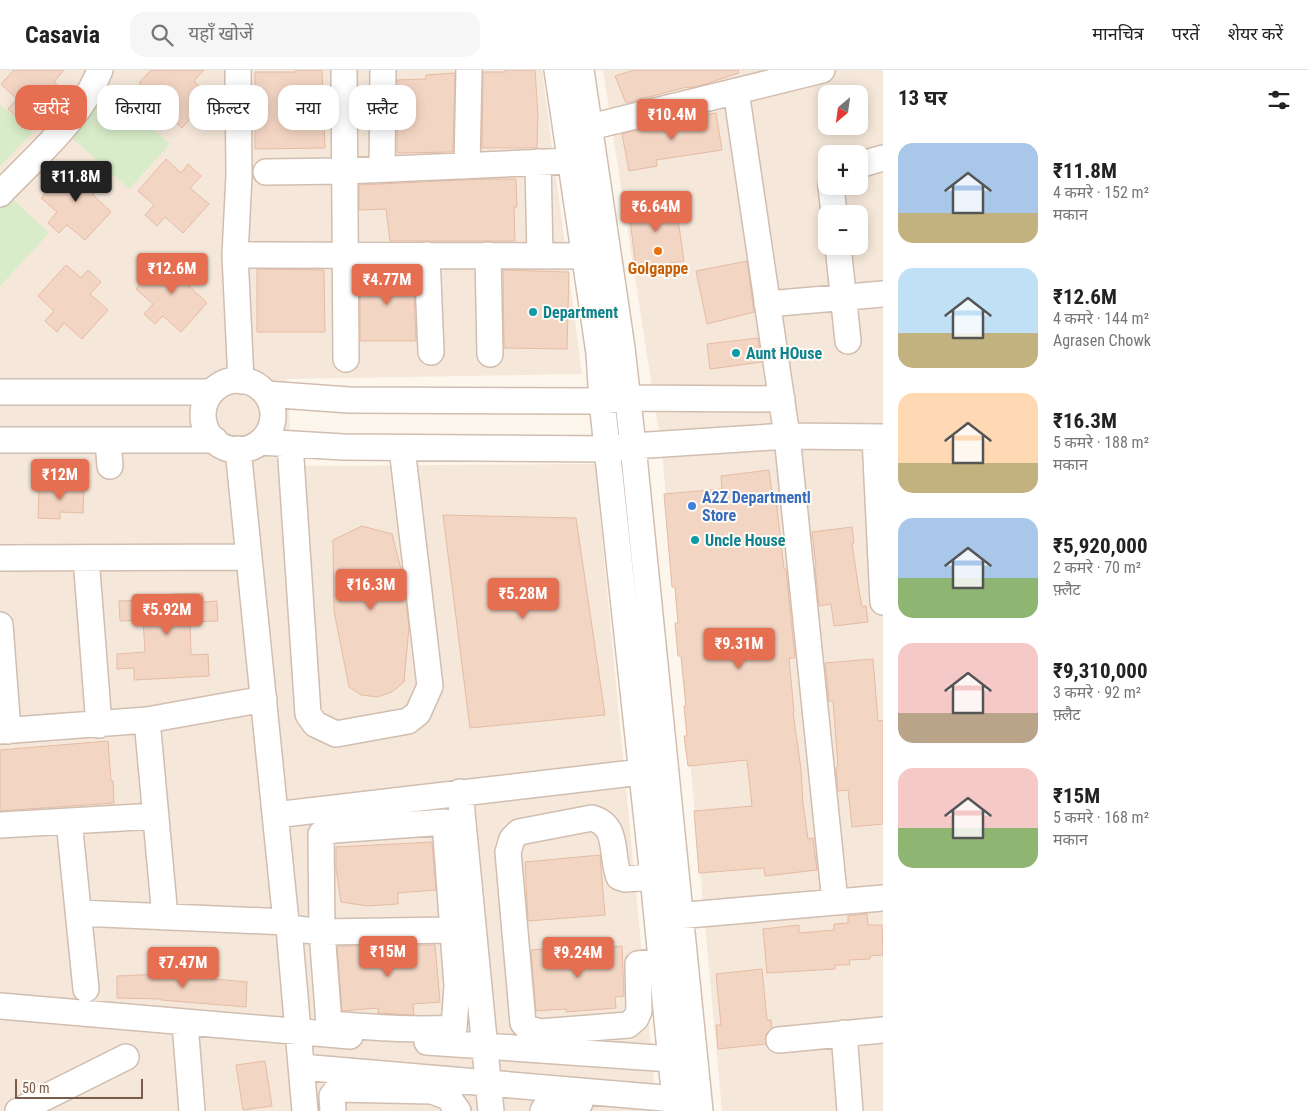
<!DOCTYPE html>
<html lang="hi">
<head>
<meta charset="utf-8">
<style>
	:root { --surface:#fff; --page:#f6f6f6; --text:#222; --muted:#767676; --line:#e0e0e0; --accent:#e76f51 }
	body { margin:0; font-family:"Roboto Condensed","Noto Sans Devanagari",sans-serif; background:var(--page); color:var(--text); height:100vh; display:flex; flex-direction:column; font-size:19px; white-space:nowrap }
	* { box-sizing:border-box; margin:0 }
	p { font-size:16px; color:var(--muted) }
	.icon { flex:none; width:28px; height:28px; fill:none; stroke:currentColor; stroke-width:2; stroke-linecap:round; stroke-linejoin:round }
	.map { position:relative; flex:1; overflow:hidden }
	.panel { display:flex; flex-direction:column; background:var(--surface); width:425px }
	.panel>* { flex:none }
	.guide { position:absolute; left:15px; top:15px; width:475px; height:45px; display:flex; gap:10px }
	.needle { width:32px; rotate:209deg }
	.buttons { position:absolute; left:818px; top:15px; display:grid; gap:10px }
	.buttons a { display:grid; place-items:center; width:50px; height:50px; border-radius:10px; background:var(--surface); box-shadow:0 2px 12px #0003; font-size:25px }
	.scale { position:absolute; left:15px; bottom:12px; width:128px; box-sizing:border-box; padding-left:5px; border:2px solid #7a5c4d; border-top:0; font-size:14px; line-height:18px; white-space:nowrap; color:#7a5c4d; -webkit-text-stroke:4px #fffaf3; paint-order:stroke }
	.price { position:absolute; translate:-50% -42px; padding:0 11px; border-radius:5px; background:var(--accent); color:#fff; font-size:16px; line-height:32px; filter:drop-shadow(0 1px 2px #0008) }
	.price::after { content:''; position:absolute; left:50%; top:30px; width:15px; height:11px; margin-left:-8px; background:inherit; clip-path:polygon(0 0,100% 0,50% 100%) }
	.price.current { background:#222; color:#fff }
	ul { padding:0; list-style:none }
	li { display:flex; align-items:center; gap:15px; height:125px; padding:0 15px }
	li span { display:grid; place-items:center; flex:none; width:140px; height:100px; border-radius:15px; color:#555 }
	li>.icon { margin-inline-start:auto }
	span .icon { width:60px; height:60px; fill:#fffc; stroke-width:1 }
	li b { font-size:21px }
	h2 { display:flex; justify-content:space-between; align-items:center; height:60px; padding:0 15px; font-size:21px }
	.chip { padding:0 18px; border-radius:15px; background:var(--surface); box-shadow:0 2px 12px #0003; font-size:18px; line-height:45px }
	.chip.current { background:var(--accent); color:#fff }
	header { display:flex; align-items:center; gap:30px; box-sizing:border-box; height:70px; padding:0 25px; background:var(--surface); border-bottom:1px solid var(--line) }
	header strong { font-size:24px }
	nav { display:flex; gap:28px; margin-inline-start:auto; font-size:18px }
	.search { width:350px; height:45px; background:var(--page); display:flex; align-items:center; gap:12px; box-sizing:border-box; padding:0 18px; border-radius:15px; color:var(--muted); font-size:19px }
	main { display:flex; flex:1; min-height:0 }
	.map>svg:first-child { display:block }
	.residential { fill:#f5e8da; fill-rule:evenodd }
	.green { fill:#d8ecc9 }
	.building { fill:#f3d5c3; stroke:#e6bba3 }
	.lines { fill:none; stroke-linecap:round; stroke-linejoin:round }
	.minor-casing { stroke:#d1beb0; stroke-width:28 }
	.minor { stroke:#fff; stroke-width:25 }
	.food-dot { fill:#e8710a; stroke:#fffaf3; stroke-width:2 }
	.culture-dot { fill:#0f9aa8; stroke:#fffaf3; stroke-width:2 }
	.shop-dot { fill:#3f7fe0; stroke:#fffaf3; stroke-width:2 }
	.labels { text-anchor:middle; dominant-baseline:central; stroke-width:4; stroke-linejoin:round; paint-order:stroke }
	.food-label { font-size:16px; font-weight:bold; fill:#c56008; stroke:#fffaf3 }
	.culture-label { font-size:16px; font-weight:bold; fill:#0d838f; stroke:#fffaf3; text-anchor:start }
	.shop-label { font-size:16px; font-weight:bold; fill:#366cbe; stroke:#fffaf3; text-anchor:start }
</style>
</head>
<body>
<header>
<strong>Casavia</strong>
<div class="search"><svg class="icon" aria-label="search" viewBox="0 0 24 24"><circle cx="10" cy="10" r="6"/><path d="M15 15l6 6"/></svg>यहाँ खोजें</div>
<nav><a>मानचित्र</a><a>परतें</a><a>शेयर करें</a></nav>
</header>
<main>
<div class="map">
<svg width="883" height="1041" viewBox="0 0 883 1041">
	<rect width="100%" height="100%" fill="#fdf6ec"/>
	<path class="residential" d="M0,0H542L582,304L287,309L292,396L595,394L657,1041H0Z
		M603,0H883V1041H722L662,382ZM826,24H859V56H826ZM826,84H859V116H826ZM826,144H859V176H826Z"/>
	<path class="green" d="M110,22L170,74L129,119L69,65Z
		M0,35L33,62L0,96Z
		M9,126L49,163L0,216V135Z"/>
	<path class="building" d="M14,0H64L54,12L70,26L46,57L28,41L20,50L8,39L17,29L1,14Z
		M151,0H204L194,11L210,26L182,58L164,42L156,50L139,34L149,22L139,13Z
		M296,0H322L325,78L255,79V2H296Z
		M505,0H535L538,45L537,78H482L483,2H505Z
		M634,0H738L739,3L702,15L688,18L687,17L626,33L615,6Z
		M455,3L453,82L397,83V10L426,9V5Z
		M716,43L722,80L656,90L657,96L629,101L622,64L696,46Z
		M166,89L181,103L188,94L201,106L190,118L209,134L183,163L165,147L157,156L145,145L154,135L138,121Z
		M69,96L84,110L91,102L104,113L93,125L111,142L85,170L67,155L59,163L48,153L57,142L41,128Z
		M483,109H516L517,137H514L515,171H390L386,139L359,140V115Z
		M675,128L684,191L636,198L628,133Z
		M165,188L180,201L187,193L200,205L189,216L207,233L181,262L163,246L155,254L144,244L153,234L136,219Z
		M747,191L754,242L707,254L696,201Z
		M66,195L81,208L88,200L101,212L90,224L108,240L82,269L64,253L57,262L45,251L54,241L38,226Z
		M257,199L324,200L325,262H257Z
		M360,200H413L416,271H360Z
		M503,200L569,202L567,279L504,278Z
		M758,268L762,292L710,299L707,274Z
		M769,400L773,430L776,429L784,499H786L795,588H789L794,642H793L801,699L803,733L808,769L813,768L817,800L765,806L764,798L699,803L694,741L752,736L747,690L688,696L684,666H687L684,636H686L681,586H678L675,553H678L675,517H672L664,424L722,419L721,406Z
		M39,417H84L83,443L60,442V449L38,448Z
		M443,445L576,448L605,645L470,658Z
		M362,456L392,464L403,507L409,557L404,612L392,622L377,627L361,625L349,617L334,541L333,470Z
		M852,457L854,473H852L858,514L862,537L866,536L868,552L834,556L831,534L819,536L815,496H816L812,462Z
		M203,523V532L217,531L218,551L190,552L191,585L208,584L209,606L134,610V598L117,599V584L145,582L143,550L120,551L119,531L171,529V524Z
		M873,589L878,651L883,650V754L852,757L848,720L838,721L836,698L838,697L833,631H829L825,593Z
		M108,671L111,711H113L114,733L0,741V680Z
		M432,772L436,820L398,823V834L368,836L341,832L336,798V777Z
		M600,785L605,845L528,851L525,792Z
		M867,844L868,855H882L883,885L870,886V889L849,890L850,895H835V899L767,903L763,859L799,855V863L834,860V854L848,853V846Z
		M435,875L440,932L413,934L414,945L378,943V938L342,941L337,876Z
		M622,876L624,926L615,927L616,938L566,942V939L536,941L531,880L543,879V882Z
		M762,899L767,950H771L772,958L766,964V974L718,979L716,955H721L716,904Z
		M162,904L247,912L246,937L161,930V929L117,928V906Z
		M265,991L272,1036L243,1040L236,995Z"/>
	<g class="lines">
		<defs>
			<path id="minor" d="M238,0L239,105L235,185L241,311
				M344,0L346,289
				M557,0L599,283L602,331L653,807L676,1041
				M581,0L622,278L633,376L700,1041
				M736,21L787,366L835,832
				M574,61L822,0
				M538,92L540,186
				M859,95L883,88
				M467,96L469,0
				M382,99L383,0
				M266,102L345,101L570,91
				M831,116L834,144
				M0,124C36,86 81,49 100,0
				M838,176L848,271
				M235,185L584,186
				M427,185L431,282
				M488,185L490,284
				M767,234L883,224
				M203 345a35 35 0 1 1 70 0a35 35 0 1 1-70 0Z
				M0,322H211
				M266,324L349,330L602,331L627,328L782,329
				M875,367L883,532
				M0,370H215
				M108,370L110,396
				M260,372L343,377L608,379L633,376L787,366L883,367
				M290,374L308,644L315,654L336,664L408,651L418,643L430,616L402,378
				M238,379L286,852L289,858L305,1041
				M0,488L249,487
				M86,488L99,655
				M0,555L8,661
				M147,650L165,847
				M0,661L147,650L264,629
				M460,722L491,1041
				M275,745L658,700
				M69,751L86,919
				M0,755L156,746
				M653,807L625,809L619,807C610,785 620,756 592,748L519,762L512,769L508,782L523,953L528,958L539,962L628,955L636,948L639,941L638,894L662,891
				M79,843L286,852
				M665,847L883,828
				M289,858L322,862L329,954C370,957 412,961 454,958L457,916L445,752L334,760L321,764L322,862L452,860
				M0,936L350,966
				M185,953L192,1041
				M844,963L850,1041
				M779,970L883,960
				M427,972L671,989
				M301,997L675,1029
				M18,1041L126,987
				M333,1041L332,1026L338,1019L432,1021L448,1027L458,1041
				M543,1041L546,1036L580,1033"/>
		</defs>
		<use href="#minor" class="minor-casing"/>
		<use href="#minor" class="minor"/>
	</g>
	<circle class="food-dot" cx="658" cy="181" r="5"/>
	<g class="culture-dot">
		<circle cx="533" cy="242" r="5"/>
		<circle cx="736" cy="283" r="5"/>
		<circle cx="695" cy="470" r="5"/>
	</g>
	<circle class="shop-dot" cx="692" cy="436" r="5"/>
	<g class="labels">
		<g class="food-label">
			<text x="658" y="198">Golgappe</text>
		</g>
		<g class="culture-label">
			<text x="543" y="242">Department</text>
			<text x="746" y="283">Aunt HOuse</text>
			<text x="705" y="470">Uncle House</text>
		</g>
		<g class="shop-label">
			<text x="702" y="427">A2Z Departmentl<tspan x="702" dy="18">Store</tspan></text>
		</g>
	</g>
</svg>
<div class="buttons">
<a><svg class="needle" viewBox="-14 -14 28 28"><path d="M0-13l5 13h-10z" fill="#e53935"/><path d="M0 13l5-13h-10z" fill="#767676"/></svg></a>
<a>+</a>
<a>−</a>
</div>
<div class="scale">50 m</div>
<b class="price" style="left:672px;top:71px">₹10.4M</b>
<b class="price current" style="left:76px;top:133px">₹11.8M</b>
<b class="price" style="left:656px;top:163px">₹6.64M</b>
<b class="price" style="left:172px;top:225px">₹12.6M</b>
<b class="price" style="left:387px;top:236px">₹4.77M</b>
<b class="price" style="left:60px;top:431px">₹12M</b>
<b class="price" style="left:371px;top:541px">₹16.3M</b>
<b class="price" style="left:523px;top:550px">₹5.28M</b>
<b class="price" style="left:167px;top:566px">₹5.92M</b>
<b class="price" style="left:739px;top:600px">₹9.31M</b>
<b class="price" style="left:388px;top:908px">₹15M</b>
<b class="price" style="left:578px;top:909px">₹9.24M</b>
<b class="price" style="left:183px;top:919px">₹7.47M</b>
<div class="guide">
<a class="chip current">खरीदें</a>
<a class="chip">किराया</a>
<a class="chip">फ़िल्टर</a>
<a class="chip">नया</a>
<a class="chip">फ़्लैट</a>
</div>
</div>
<section class="panel">
<h2>13 घर<svg class="icon" aria-label="filters" viewBox="0 0 24 24"><path d="M4 7h16M4 17h16"/><circle cx="9" cy="7" r="2"/><circle cx="15" cy="17" r="2"/></svg></h2>
<ul>
<li><span style="background:linear-gradient(#a9c7e8 70%,#c2b280 0)"><svg class="icon" aria-label="home" viewBox="0 0 24 24"><path d="M3 11l9-7 9 7M6 9v11h12V9"/></svg></span><div><b>₹11.8M</b><p>4 कमरे · 152 m²</p><p>मकान</p></div></li>
<li><span style="background:linear-gradient(#bfe0f5 65%,#c2b280 0)"><svg class="icon" aria-label="home" viewBox="0 0 24 24"><path d="M3 11l9-7 9 7M6 9v11h12V9"/></svg></span><div><b>₹12.6M</b><p>4 कमरे · 144 m²</p><p>Agrasen Chowk</p></div></li>
<li><span style="background:linear-gradient(#ffd9b3 70%,#c2b280 0)"><svg class="icon" aria-label="home" viewBox="0 0 24 24"><path d="M3 11l9-7 9 7M6 9v11h12V9"/></svg></span><div><b>₹16.3M</b><p>5 कमरे · 188 m²</p><p>मकान</p></div></li>
<li><span style="background:linear-gradient(#a9c7e8 60%,#8fb573 0)"><svg class="icon" aria-label="home" viewBox="0 0 24 24"><path d="M3 11l9-7 9 7M6 9v11h12V9"/></svg></span><div><b>₹5,920,000</b><p>2 कमरे · 70 m²</p><p>फ़्लैट</p></div></li>
<li><span style="background:linear-gradient(#f6c9c9 70%,#b9a48a 0)"><svg class="icon" aria-label="home" viewBox="0 0 24 24"><path d="M3 11l9-7 9 7M6 9v11h12V9"/></svg></span><div><b>₹9,310,000</b><p>3 कमरे · 92 m²</p><p>फ़्लैट</p></div></li>
<li><span style="background:linear-gradient(#f6c9c9 60%,#8fb573 0)"><svg class="icon" aria-label="home" viewBox="0 0 24 24"><path d="M3 11l9-7 9 7M6 9v11h12V9"/></svg></span><div><b>₹15M</b><p>5 कमरे · 168 m²</p><p>मकान</p></div></li>
</ul>
</section>
</main>
</body>
</html>
